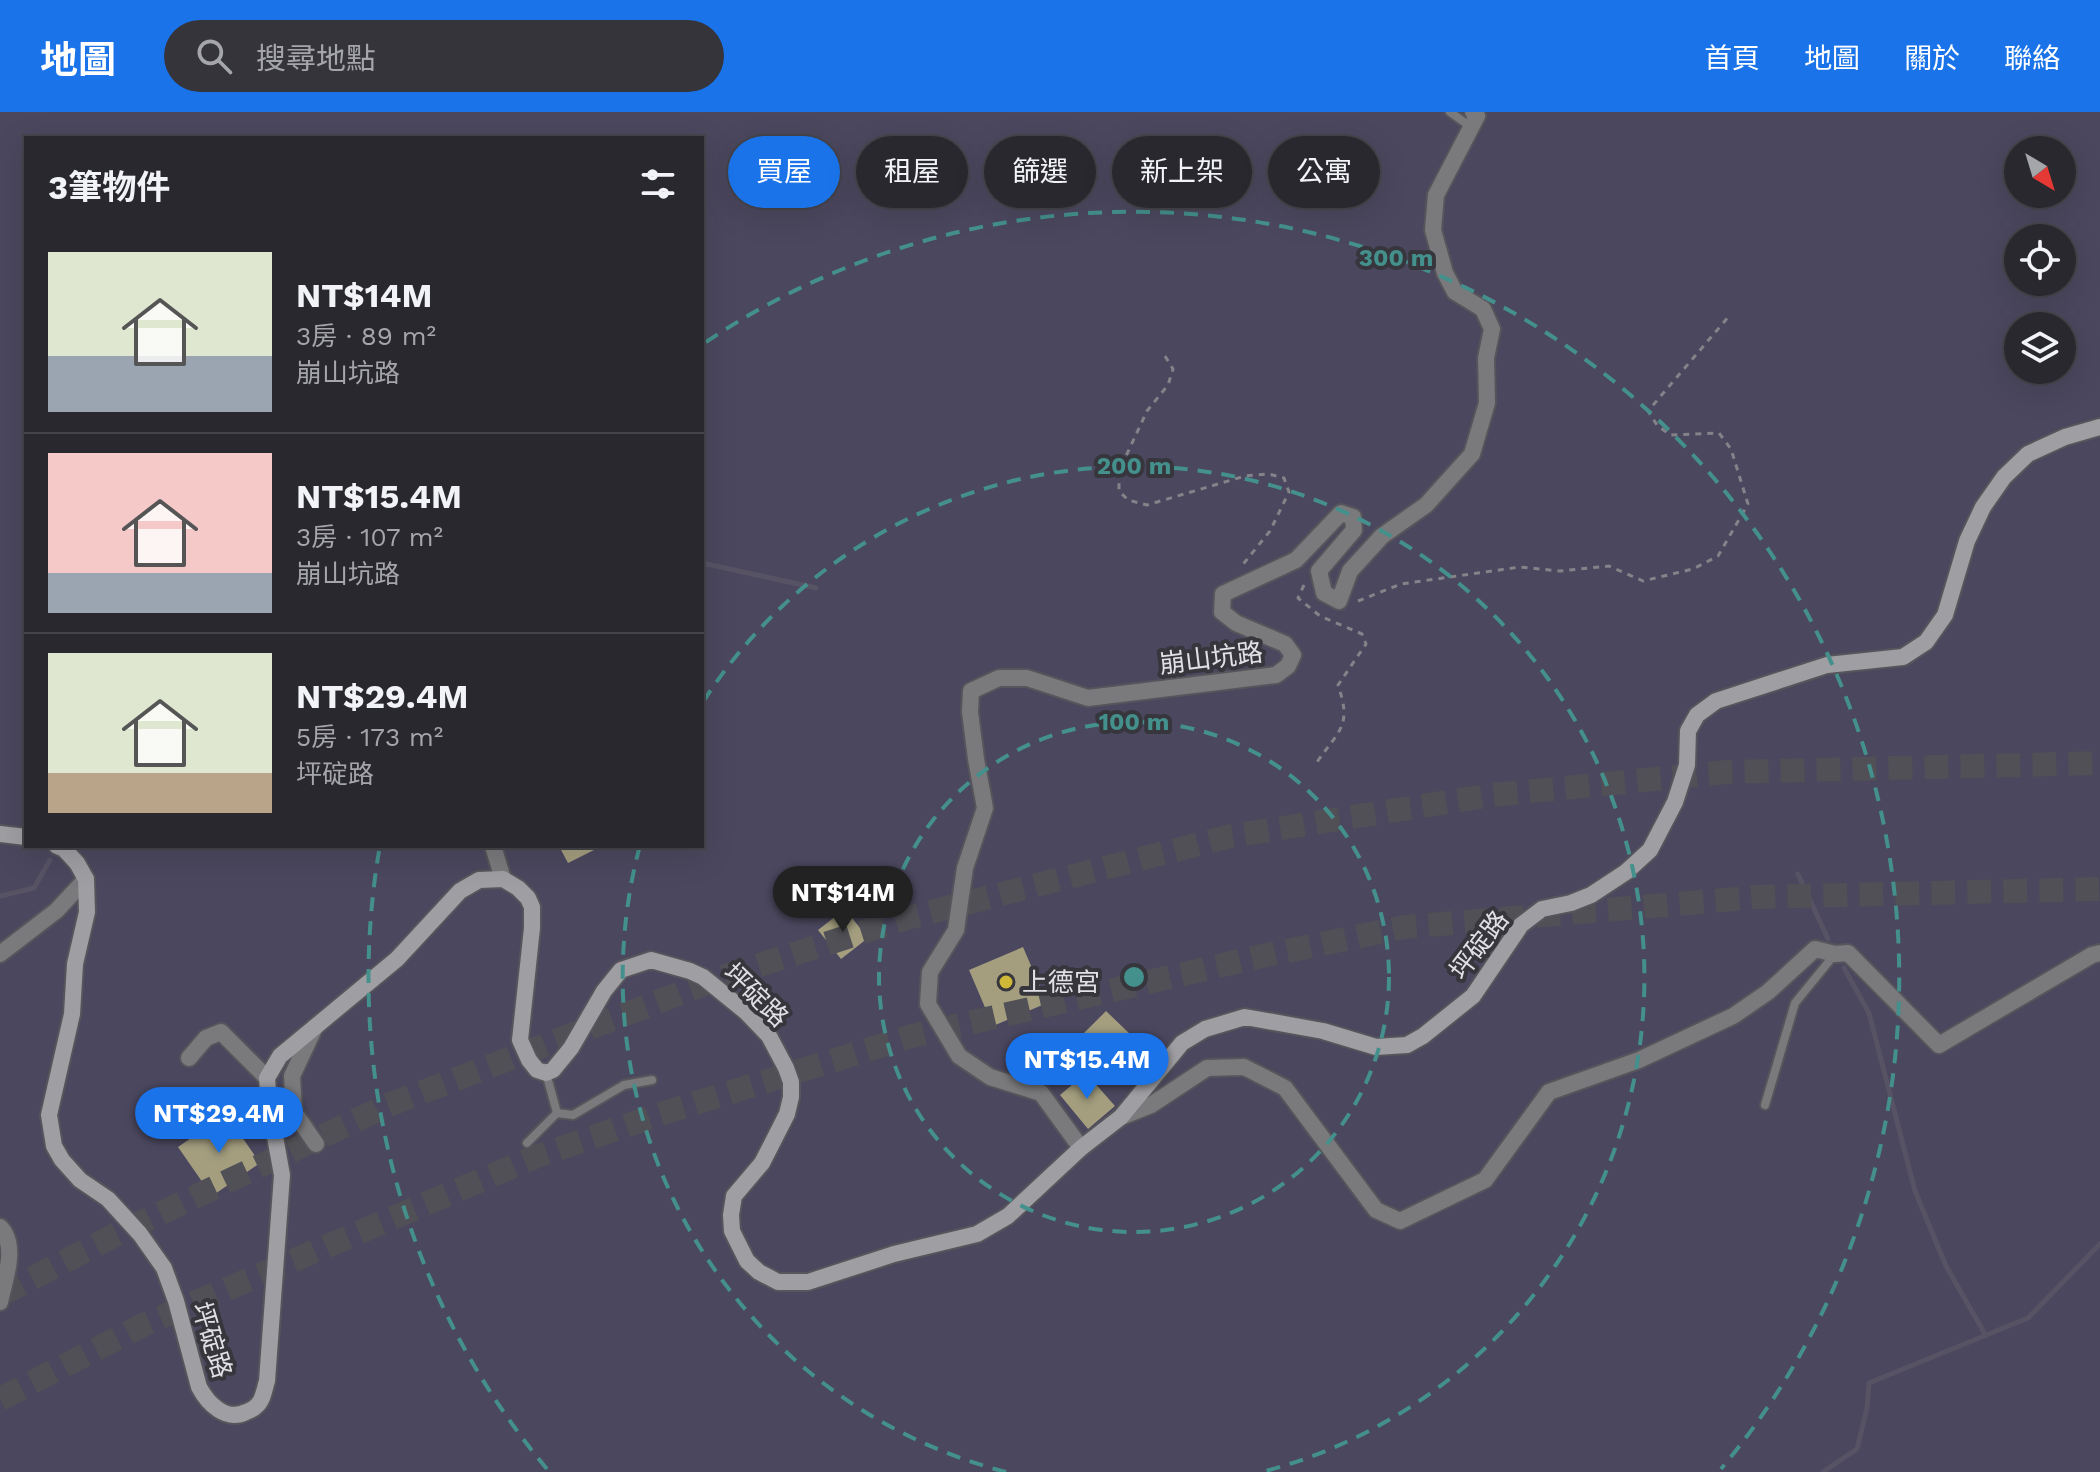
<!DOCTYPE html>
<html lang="zh-TW">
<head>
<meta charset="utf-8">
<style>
	:root { --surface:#29282e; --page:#35343a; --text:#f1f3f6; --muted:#a5a6aa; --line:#45444a; --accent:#1a73e8 }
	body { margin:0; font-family:"Work Sans","Noto Sans TC",sans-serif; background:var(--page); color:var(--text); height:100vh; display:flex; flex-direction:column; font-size:30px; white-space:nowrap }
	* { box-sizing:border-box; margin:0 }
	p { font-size:26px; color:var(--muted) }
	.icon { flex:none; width:44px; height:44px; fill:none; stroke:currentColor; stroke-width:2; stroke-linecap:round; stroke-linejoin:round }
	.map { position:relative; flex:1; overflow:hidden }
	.panel { position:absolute; left:24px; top:24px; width:680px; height:712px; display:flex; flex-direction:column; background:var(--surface); border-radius:0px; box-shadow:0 8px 32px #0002,0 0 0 2px var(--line) }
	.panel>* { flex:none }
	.top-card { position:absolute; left:728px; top:24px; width:760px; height:72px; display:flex; gap:16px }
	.needle { width:52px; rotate:142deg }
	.buttons { position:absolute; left:2004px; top:24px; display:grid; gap:16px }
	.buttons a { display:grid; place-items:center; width:72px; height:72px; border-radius:50%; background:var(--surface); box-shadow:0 8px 32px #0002,0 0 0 2px var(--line); font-size:40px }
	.price { position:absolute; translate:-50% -68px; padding:0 18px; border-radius:28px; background:var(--accent); color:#fff; font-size:26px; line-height:52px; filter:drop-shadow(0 2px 4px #0008) }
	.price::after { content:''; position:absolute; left:50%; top:48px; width:24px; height:18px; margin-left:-12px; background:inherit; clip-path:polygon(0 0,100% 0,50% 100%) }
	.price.active { background:#222; color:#fff }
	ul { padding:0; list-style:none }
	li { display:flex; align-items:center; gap:24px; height:200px; padding:0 24px }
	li+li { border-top:2px solid var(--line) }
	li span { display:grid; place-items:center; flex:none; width:224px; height:160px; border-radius:0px; color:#555 }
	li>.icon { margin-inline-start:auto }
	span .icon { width:96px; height:96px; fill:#fffc; stroke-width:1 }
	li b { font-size:34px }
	h2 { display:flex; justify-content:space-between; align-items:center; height:96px; padding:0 24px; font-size:34px }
	.chip { padding:0 28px; border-radius:36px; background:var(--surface); box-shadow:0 8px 32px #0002,0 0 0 2px var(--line); font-size:28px; line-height:72px }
	.chip.active { background:var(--accent); color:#fff }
	header { display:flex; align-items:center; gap:48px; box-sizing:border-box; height:112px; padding:0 40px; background:var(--accent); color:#fff }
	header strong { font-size:38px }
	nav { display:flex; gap:44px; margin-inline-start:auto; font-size:28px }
	.search { width:560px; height:72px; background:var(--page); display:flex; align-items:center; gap:20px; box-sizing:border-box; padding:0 28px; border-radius:44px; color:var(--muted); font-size:30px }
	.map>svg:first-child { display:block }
	.green { fill:#4b475e; fill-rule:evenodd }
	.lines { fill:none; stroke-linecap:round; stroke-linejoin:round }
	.stream { stroke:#575365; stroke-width:5 }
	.building { fill:#a49e7f }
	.motorway-tunnel { stroke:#505056; stroke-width:24; stroke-dasharray:24 12; stroke-linecap:butt }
	.service-casing { stroke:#56555b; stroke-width:12 }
	.minor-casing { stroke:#56555b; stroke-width:20 }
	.secondary-casing { stroke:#56555b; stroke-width:20 }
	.path { stroke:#848389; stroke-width:3; stroke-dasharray:6 6; stroke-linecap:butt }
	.service { stroke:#7a797c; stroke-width:8 }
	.minor { stroke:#7a797c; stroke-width:16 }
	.secondary { stroke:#9e9ea3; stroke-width:16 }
	.ring { fill:none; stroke:#44908c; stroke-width:4; stroke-dasharray:14 10 }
	.poi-dot { fill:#cfb837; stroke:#37363d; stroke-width:3 }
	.labels { text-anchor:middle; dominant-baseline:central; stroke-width:8; stroke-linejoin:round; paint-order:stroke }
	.street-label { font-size:26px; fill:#e1e0e4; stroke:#37363d }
	.poi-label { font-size:26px; fill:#e1e0e4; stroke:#37363d; text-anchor:start }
	.centre { fill:#44908c; stroke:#37363d; stroke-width:4 }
	.ring-label { font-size:24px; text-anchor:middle; font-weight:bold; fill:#44908c; stroke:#37363d; stroke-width:8; stroke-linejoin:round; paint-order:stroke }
</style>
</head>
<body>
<header>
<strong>地圖</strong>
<div class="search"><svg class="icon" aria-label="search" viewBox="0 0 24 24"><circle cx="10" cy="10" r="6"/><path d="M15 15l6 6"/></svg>搜尋地點</div>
<nav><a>首頁</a><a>地圖</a><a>關於</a><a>聯絡</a></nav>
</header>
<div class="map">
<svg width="2100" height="1360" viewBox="0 0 2100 1360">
	<rect width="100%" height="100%" fill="#37363d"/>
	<path class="green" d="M0,0H2100V1360H0ZM26,26H702V734H26ZM2018,38H2062V82H2018ZM2018,126H2062V170H2018ZM2018,214H2062V258H2018Z"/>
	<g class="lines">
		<path class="stream" d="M702,451L816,476
			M1798,762L1828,827
			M0,784L34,776L50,748
			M1844,856L1869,901L1915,1079L1946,1154L1986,1224
			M1823,1360L1857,1337L1867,1296L1869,1271L2028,1206L2100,1132"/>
	</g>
	<path class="building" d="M559,734H602L568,751Z
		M845,797L868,826L841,847L818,818Z
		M1023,835L1047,891L993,914L969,858Z
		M1106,899L1132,924L1104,951L1079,926Z
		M1086,961L1115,994L1088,1017L1060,983Z
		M226,1002L260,1051L212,1084L178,1035Z"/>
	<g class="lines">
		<path class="motorway-tunnel" d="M0,1183L119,1121L386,994L728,863L907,806L1231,724L1492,683L1727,660L2100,651
			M0,1287L143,1213L535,1045L657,1003L912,924L1262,844L1405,815L1759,785L2100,777"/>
		<defs>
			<path id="service" d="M1450,0L1471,15
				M546,961L557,1001
				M1765,993L1795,891L1835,842
				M527,1031L557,1001L573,1003L624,973L652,968"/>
			<path id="minor" d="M493,734L503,767
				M0,842L56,799L86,767
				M315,915L292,964L294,1000L316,1032
				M189,946L206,926L221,920L267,966
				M1121,1005L1151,993L1207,956L1244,955L1285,976L1376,1098L1400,1109L1485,1068L1549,980L1639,948L1733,904L1768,880L1815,837L1835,842L1848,841L1939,933L2092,843L2100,841
				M1081,1036L1041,981L990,965L959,944L928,892L930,860L956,818L965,756L985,696L976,647L970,600L971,579L999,566H1027L1088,586L1276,563L1288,554L1293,543L1285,532L1236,511L1222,500L1223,482L1296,448L1341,401L1353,405L1354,418L1319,459L1324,481L1339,489L1350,459L1382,424L1426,393L1472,342L1487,291L1486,246L1492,217L1483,197L1455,180L1445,161L1433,118L1436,83L1477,4L1473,0
				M0,1115C18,1133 5,1167 0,1190"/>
			<path id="secondary" d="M0,722L26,725
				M57,734L64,737L77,751L86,767L87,800L75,852L72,902L49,1003L54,1034L62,1048L80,1068L108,1087L140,1122L164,1156L176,1189L199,1275C208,1292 226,1310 246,1300C252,1298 258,1294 261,1288C264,1282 265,1275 267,1269L282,1063L269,992L267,966L280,944L397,847L460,779L479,768L503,767L518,776L528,786L532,795V816L520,928L529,948L537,958L546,961L553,958L571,936L604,879L621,858L651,848L690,859L703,865L746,900L769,924L786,956L791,970V985L787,1002L762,1051L734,1084L731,1103L732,1119L747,1149L759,1160L778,1170H808L894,1142L977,1122L1008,1104L1081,1036L1121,1005L1182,931L1205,917L1245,905L1323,919L1376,935L1407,933L1423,924L1473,884L1521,813L1542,797L1571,791L1591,783L1626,760L1650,738L1675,690L1687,653L1688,619L1697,603L1716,589L1827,553L1903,545L1926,530L1945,503L1967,429L1983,395L2004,365L2028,342L2065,325L2100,315"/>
		</defs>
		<use href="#service" class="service-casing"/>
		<use href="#minor" class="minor-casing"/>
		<use href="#secondary" class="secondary-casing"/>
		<path class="path" d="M1165,244L1173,257L1168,273L1147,299L1119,359V379L1128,388L1147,393L1245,364L1269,362L1284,366L1289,380L1270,419L1240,456
			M1304,473L1298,486L1320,504L1362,522L1366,532L1338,573C1352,614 1340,617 1317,650
			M1358,489L1401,472L1520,455L1560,459L1609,454L1643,469L1693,457L1718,444L1748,392L1731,337L1719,321L1670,323L1657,313L1648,299L1730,203"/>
		<use href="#service" class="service"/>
		<use href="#minor" class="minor"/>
		<use href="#secondary" class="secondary"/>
	</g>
	<g class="ring">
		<circle cx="1134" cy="865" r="255"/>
		<path d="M1006 1360A511 511 0 0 1 639 737M703 590A511 511 0 1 1 1262 1360"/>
		<path d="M547 1357A766 766 0 0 1 379 739M706 230A766 766 0 0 1 1721 1357"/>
	</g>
	<circle class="poi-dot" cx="1006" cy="870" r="8"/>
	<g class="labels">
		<g class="street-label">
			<text transform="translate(1211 546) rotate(-7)">崩山坑路</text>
			<text transform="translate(1479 833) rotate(-53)">坪碇路</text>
			<text transform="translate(756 883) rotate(44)">坪碇路</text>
			<text transform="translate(212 1228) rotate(73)">坪碇路</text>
		</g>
		<g class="poi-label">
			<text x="1022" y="870">上德宮</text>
		</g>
	</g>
	<circle cx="1134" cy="865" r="12" class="centre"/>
	<g class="ring-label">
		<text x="1396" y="154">300 m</text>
		<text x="1134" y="362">200 m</text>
		<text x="1134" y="618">100 m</text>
	</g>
</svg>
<div class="buttons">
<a><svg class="needle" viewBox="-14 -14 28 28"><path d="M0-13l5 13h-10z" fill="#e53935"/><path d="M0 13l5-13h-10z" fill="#a5a6aa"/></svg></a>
<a><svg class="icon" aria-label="locate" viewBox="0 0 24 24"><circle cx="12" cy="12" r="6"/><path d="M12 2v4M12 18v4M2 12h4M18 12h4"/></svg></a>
<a><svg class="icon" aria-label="layers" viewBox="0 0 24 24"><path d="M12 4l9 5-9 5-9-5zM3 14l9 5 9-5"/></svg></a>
</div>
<b class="price active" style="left:843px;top:822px">NT$14M</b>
<b class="price" style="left:1087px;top:989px">NT$15.4M</b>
<b class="price" style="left:219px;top:1043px">NT$29.4M</b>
<div class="top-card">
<a class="chip active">買屋</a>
<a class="chip">租屋</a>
<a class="chip">篩選</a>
<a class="chip">新上架</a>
<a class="chip">公寓</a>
</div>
<section class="panel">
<h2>3筆物件<svg class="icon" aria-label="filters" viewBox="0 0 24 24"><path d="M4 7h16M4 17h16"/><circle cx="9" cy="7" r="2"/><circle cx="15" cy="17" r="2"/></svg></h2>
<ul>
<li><span style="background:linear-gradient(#dfe7d0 65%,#9aa5b1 0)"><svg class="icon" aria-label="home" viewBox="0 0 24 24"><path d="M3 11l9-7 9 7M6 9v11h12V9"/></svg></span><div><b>NT$14M</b><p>3房 · 89 m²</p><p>崩山坑路</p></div></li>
<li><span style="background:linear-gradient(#f6c9c9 75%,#9aa5b1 0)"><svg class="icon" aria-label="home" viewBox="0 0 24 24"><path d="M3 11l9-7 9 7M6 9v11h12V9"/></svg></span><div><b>NT$15.4M</b><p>3房 · 107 m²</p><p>崩山坑路</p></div></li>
<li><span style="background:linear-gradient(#dfe7d0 75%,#b9a48a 0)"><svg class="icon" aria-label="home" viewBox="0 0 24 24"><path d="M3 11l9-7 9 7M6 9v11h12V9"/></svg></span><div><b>NT$29.4M</b><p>5房 · 173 m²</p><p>坪碇路</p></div></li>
</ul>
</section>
</div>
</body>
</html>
